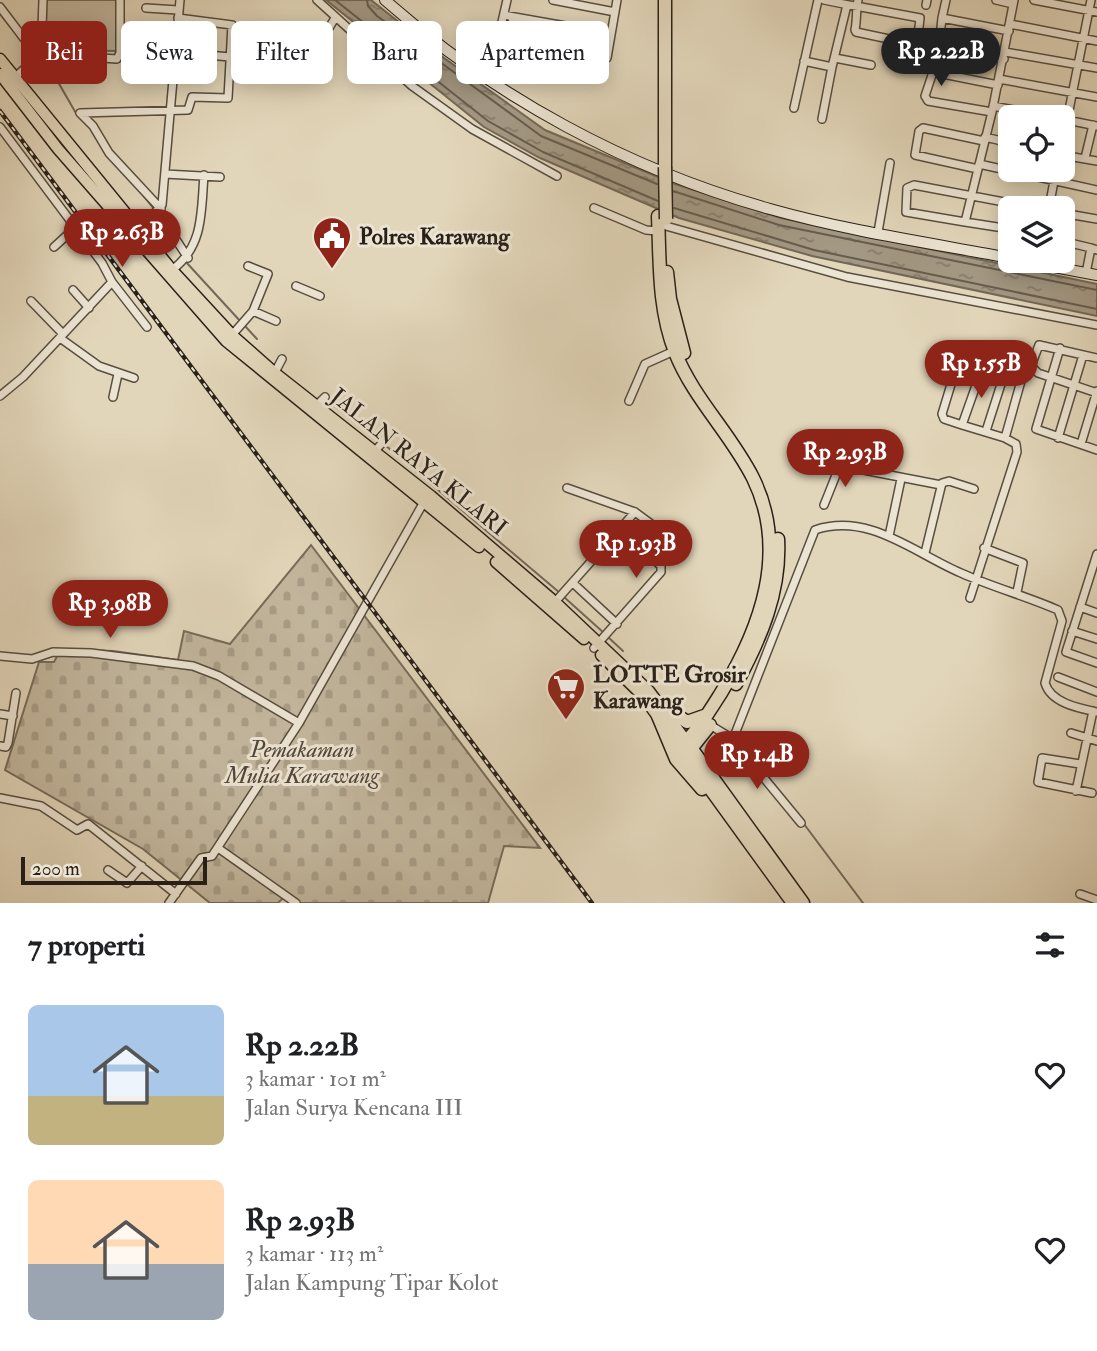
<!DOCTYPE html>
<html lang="id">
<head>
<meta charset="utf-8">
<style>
	:root { --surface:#fff; --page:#f2f2f2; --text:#202124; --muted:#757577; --accent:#8f2418 }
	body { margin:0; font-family:"IM FELL Double Pica",serif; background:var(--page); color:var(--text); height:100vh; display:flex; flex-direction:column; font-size:26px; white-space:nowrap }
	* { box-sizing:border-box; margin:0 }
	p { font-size:23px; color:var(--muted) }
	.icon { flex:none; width:38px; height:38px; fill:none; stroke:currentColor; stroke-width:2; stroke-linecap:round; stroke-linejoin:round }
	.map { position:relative; height:903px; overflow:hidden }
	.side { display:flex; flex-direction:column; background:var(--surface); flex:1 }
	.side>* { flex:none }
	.hud { position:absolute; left:21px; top:21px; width:700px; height:63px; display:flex; gap:14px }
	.controls { position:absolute; left:998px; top:105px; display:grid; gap:14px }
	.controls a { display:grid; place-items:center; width:77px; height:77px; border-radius:10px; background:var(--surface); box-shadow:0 4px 18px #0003; font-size:35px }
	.scale { position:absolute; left:21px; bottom:18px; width:186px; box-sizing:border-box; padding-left:7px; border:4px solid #292118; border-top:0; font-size:19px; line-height:24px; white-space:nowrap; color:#292118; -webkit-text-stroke:5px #ece4d2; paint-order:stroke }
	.price { position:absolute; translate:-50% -60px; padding:0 16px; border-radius:24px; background:var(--accent); color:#fff; font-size:23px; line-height:46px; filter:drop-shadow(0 2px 4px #0008) }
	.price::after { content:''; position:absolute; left:50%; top:42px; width:21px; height:16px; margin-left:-10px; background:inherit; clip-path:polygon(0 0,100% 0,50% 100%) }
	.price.active { background:#222; color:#fff }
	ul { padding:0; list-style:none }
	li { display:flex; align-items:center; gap:21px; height:175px; padding:0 28px }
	li span { display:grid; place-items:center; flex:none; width:196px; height:140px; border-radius:10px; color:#555 }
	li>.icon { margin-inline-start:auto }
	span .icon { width:84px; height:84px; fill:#fffc; stroke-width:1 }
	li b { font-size:30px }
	h2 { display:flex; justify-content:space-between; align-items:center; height:84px; padding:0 28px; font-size:30px }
	.pill { padding:0 24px; border-radius:10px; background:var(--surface); box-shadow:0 4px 18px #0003; font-size:24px; line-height:63px }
	.pill.active { background:var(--accent); color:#fff }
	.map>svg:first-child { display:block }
	.cemetery { fill:url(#cemetery-stones); stroke:#766c5b; stroke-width:2 }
	.green { fill:#c3b79e; stroke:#766c5b; stroke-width:2 }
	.water { fill:url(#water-ripples); stroke:#726858; stroke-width:2 }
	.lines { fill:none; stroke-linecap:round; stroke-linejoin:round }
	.shore { stroke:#665c4e; stroke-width:2 }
	.stream { stroke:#726858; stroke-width:2 }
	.street-casing { stroke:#574e40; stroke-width:10 }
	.secondary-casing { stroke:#292118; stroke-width:12 }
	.primary-casing { stroke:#292118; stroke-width:13 }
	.highway-casing { stroke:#292118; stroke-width:15 }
	.street { stroke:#ece4d2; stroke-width:7 }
	.secondary { stroke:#ece4d2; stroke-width:10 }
	.primary { stroke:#e2d6ba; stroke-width:10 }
	.highway { stroke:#e2d6ba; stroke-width:12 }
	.rail-casing { stroke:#292118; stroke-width:4.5 }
	.rail { stroke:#ece4d2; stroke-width:2; stroke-dasharray:5; stroke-linecap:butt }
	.highway-bridge-casing { stroke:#292118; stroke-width:15; stroke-linecap:butt }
	.highway-bridge { stroke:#e2d6ba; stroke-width:12 }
	.labels { text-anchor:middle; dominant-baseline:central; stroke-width:6; stroke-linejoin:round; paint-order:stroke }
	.poi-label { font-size:23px; font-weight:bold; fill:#292118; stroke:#ece4d2; text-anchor:start }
	.street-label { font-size:23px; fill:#292118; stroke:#ece4d2 }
	.park-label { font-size:23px; font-style:italic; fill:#50463a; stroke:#ece4d2 }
</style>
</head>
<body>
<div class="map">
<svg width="1097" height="903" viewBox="0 0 1097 903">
	<defs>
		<pattern id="cemetery-stones" width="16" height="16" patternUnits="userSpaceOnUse" patternTransform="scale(1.75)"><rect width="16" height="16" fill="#c3b79e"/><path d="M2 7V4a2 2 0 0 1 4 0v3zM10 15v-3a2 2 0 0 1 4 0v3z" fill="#a89d87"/></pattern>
		<pattern id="water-ripples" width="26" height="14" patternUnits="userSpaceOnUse" patternTransform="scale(1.75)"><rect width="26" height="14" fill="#a39883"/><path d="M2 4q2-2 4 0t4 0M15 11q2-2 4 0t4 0" fill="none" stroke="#857c6a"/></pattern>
	</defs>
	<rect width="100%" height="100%" fill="#e2d6ba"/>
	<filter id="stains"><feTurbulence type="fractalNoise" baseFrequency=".00286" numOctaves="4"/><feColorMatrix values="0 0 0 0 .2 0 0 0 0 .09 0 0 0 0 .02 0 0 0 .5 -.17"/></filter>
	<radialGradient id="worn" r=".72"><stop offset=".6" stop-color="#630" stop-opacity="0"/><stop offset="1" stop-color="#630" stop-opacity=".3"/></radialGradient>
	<path class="cemetery" d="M311,545L540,848L504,846L488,903H290L283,898L278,903H210L143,849L5,770L39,662H54L61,649L113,651L178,660L184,631L230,644Z"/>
	<path class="green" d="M45,0H117V51L44,50Z"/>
	<path class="water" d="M326,0H371L444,58L545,130L675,184L781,218L1097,284V316L812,256L679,218L540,158L484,127Z"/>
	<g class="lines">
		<path class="shore" d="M335,0L488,121L543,152L658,201
			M367,0L368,6L377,16L541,136L657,184
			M673,191L779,225L1097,290
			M674,208L814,250L1097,309"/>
		<path class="stream" d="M0,14L12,29
			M38,61L54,75L77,115
			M142,194L154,209
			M186,262L241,322
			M245,326L257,339
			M329,402L381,441
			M385,445L560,593
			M564,597L604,633
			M608,637L623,651
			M751,769L759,778
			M804,824L863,903"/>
		<defs>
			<path id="street" d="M317,0L412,86L472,129L557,176
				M553,0L615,12
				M824,0C837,3 849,5 861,7L920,18L917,45L856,32L855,30C857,20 856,10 858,0
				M996,0L1013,4
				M1034,0L1097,12
				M926,5L927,0
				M0,7L38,57
				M146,8L178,10
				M504,15L611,34
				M511,17L538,58L530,69
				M942,18L946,0
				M1010,24L1097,41
				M323,38L335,18
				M498,39L607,58L617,0
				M175,52L230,57
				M495,52L507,0
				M1005,52L1097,68
				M41,54L117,59L120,53V0
				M835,58L871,65
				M1004,59L939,46L942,18L1009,31
				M804,61L832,67L847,5
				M518,66L540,74L578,76
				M14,78L41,54L43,0
				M999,79L1097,97
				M993,106L1050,117
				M794,108L818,0
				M992,112L928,101L925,96L933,72L998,85
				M822,119L832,67
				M1062,119L1097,126
				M1067,120L1091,0
				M0,127L102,263L112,282L23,377L0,396
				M985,137L1010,143
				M1062,155L1097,161
				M1085,158L1093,125
				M979,164L1097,190
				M978,169L915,155L919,131L923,128L984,141
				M165,174L220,177
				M594,208L646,230L658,231
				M1049,208L1056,170
				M161,209L109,153L93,126L80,113L188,110L192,97L228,98L232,25L178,18
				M158,212L188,258
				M1062,213L1097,219
				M965,222L906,212L907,188L914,185L1036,208
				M666,226L847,277L1097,325
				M1010,229L965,222L992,112L1014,0
				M878,232L890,163
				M136,233L162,205L180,0
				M1062,241L1091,248
				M54,247L76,227
				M172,270C204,246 201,212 204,175
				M1086,273L1091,248L1097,250
				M112,282L147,327
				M296,286L320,296
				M73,290L89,308
				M31,301L63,334
				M253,311L276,321
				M232,335L253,311L268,274L248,266
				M60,338L99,366L134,378
				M1060,348L1036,429L1097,450
				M1097,358L1039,345L1031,366L1038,373L1097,393
				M956,368L942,414L944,419L962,425
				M273,376L282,359
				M979,377L962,425L1005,438
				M113,397L118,374
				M629,401L645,364L674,351
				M314,408L325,397
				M986,431L1003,378
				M1058,438L1083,355
				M1081,444L1097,391
				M374,452L391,433
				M867,471L870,449
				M567,488L635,512L654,526V530L639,544
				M824,505L838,470L843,466L941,485
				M889,536L901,479
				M984,548L1023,563L1017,592
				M925,553L942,483L949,481L974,489
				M1097,554L1066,652L1097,663
				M574,584L617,624
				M970,598L1017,452L1016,444L1005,438L1021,381
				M555,602L635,512
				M1080,607L1097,613
				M1072,631L1097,639
				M594,648L661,572V566L621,529
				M0,656L32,659L53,652L91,653L193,666L219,676L299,723
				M1058,677L1097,692
				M0,714L13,716
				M710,725L733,739
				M1071,733L1097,741
				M730,744L759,772L801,823
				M0,746L6,747L8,743L16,693
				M1080,764L1042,758L1038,782L1092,793
				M709,771L733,739L815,530C869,512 914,553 961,573C992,587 1026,596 1058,610L1062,621L1045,683C1051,703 1078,708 1097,712
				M1076,791L1093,711
				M0,798L41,806L77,830L88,824L176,894
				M218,848L296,903
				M108,870L127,883L142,866
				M1080,894L1097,900
				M169,903L201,858L212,856L299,723L425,500"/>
			<path id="secondary" d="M385,0C494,97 630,170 770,209C848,231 930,243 1010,258
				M1022,261L1097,275"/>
			<path id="primary" d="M0,59L172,270L232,335L275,373L431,496L555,602L649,691L687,742
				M0,74L58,149L226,341L479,547
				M496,562L584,639
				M601,655L642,695L680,747"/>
			<path id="highway" d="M665,0V167
				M658,216C660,263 658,308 675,352C693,398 731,434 753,478C789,551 761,628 721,693C709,712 697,732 680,747L793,903
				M667,272L670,299L684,353
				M736,684C761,638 781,591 778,539
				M662,705L687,722L707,715
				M658,716L676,759L702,789
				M689,745L803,903
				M686,755L710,725"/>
		</defs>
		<use href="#street" class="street-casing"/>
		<use href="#secondary" class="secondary-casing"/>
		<use href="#primary" class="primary-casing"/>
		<use href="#highway" class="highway-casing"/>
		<use href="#street" class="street"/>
		<use href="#secondary" class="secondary"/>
		<use href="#primary" class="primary"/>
		<use href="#highway" class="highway"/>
		<defs>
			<path id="rail" d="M0,111L592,903"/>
		</defs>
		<use href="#rail" class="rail-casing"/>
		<use href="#rail" class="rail"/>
		<defs>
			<path id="highway-bridge" d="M665,167L666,219"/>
		</defs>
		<use href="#highway-bridge" class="highway-bridge-casing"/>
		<use href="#highway-bridge" class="highway-bridge"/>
	</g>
	<defs>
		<symbol id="civic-pin" viewBox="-11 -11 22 30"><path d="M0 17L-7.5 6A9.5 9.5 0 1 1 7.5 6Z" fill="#8f2418" stroke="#ece4d2"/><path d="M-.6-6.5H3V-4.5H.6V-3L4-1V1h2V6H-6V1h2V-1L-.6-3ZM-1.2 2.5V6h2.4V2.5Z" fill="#fff"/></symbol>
		<symbol id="supermarket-pin" viewBox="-11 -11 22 30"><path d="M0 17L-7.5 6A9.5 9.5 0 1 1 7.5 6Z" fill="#8f2418" stroke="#ece4d2"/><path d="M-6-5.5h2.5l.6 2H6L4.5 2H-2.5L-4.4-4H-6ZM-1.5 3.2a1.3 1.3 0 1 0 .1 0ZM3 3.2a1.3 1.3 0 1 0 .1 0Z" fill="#fff"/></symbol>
	</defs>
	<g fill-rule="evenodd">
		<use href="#civic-pin" x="310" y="214" width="44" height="60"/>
		<use href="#supermarket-pin" x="544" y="665" width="44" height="60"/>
	</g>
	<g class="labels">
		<g class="poi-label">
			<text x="359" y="236">Polres Karawang</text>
			<text x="593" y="674">LOTTE Grosir<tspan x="593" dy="26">Karawang</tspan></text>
		</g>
		<g class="street-label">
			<text transform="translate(419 462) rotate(39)">JALAN RAYA KLARI</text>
		</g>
		<g class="park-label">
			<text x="302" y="749">Pemakaman<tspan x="302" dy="26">Mulia Karawang</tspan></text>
		</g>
	</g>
	<rect width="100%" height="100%" filter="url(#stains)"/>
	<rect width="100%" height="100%" fill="url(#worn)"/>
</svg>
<div class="controls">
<a><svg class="icon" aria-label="locate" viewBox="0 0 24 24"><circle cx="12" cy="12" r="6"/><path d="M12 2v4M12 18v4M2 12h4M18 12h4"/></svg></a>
<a><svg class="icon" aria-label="layers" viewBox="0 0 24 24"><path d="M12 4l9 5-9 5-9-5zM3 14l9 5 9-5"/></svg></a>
</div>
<div class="scale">200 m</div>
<b class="price active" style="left:941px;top:88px">Rp 2.22B</b>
<b class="price" style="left:122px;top:269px">Rp 2.63B</b>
<b class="price" style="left:981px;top:400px">Rp 1.55B</b>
<b class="price" style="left:845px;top:489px">Rp 2.93B</b>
<b class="price" style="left:636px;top:580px">Rp 1.93B</b>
<b class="price" style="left:110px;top:640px">Rp 3.98B</b>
<b class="price" style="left:757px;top:791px">Rp 1.4B</b>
<div class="hud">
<a class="pill active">Beli</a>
<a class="pill">Sewa</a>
<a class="pill">Filter</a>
<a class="pill">Baru</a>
<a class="pill">Apartemen</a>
</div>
</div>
<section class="side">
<h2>7 properti<svg class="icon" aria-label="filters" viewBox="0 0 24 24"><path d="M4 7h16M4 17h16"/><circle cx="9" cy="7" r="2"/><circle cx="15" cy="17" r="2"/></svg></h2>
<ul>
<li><span style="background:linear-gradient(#a9c7e8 65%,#c2b280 0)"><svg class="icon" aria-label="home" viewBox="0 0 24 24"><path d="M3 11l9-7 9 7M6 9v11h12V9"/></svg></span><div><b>Rp 2.22B</b><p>3 kamar · 101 m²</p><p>Jalan Surya Kencana III</p></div><svg class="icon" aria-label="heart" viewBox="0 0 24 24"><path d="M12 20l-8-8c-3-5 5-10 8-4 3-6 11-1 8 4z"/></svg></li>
<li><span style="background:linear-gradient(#ffd9b3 60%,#9aa5b1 0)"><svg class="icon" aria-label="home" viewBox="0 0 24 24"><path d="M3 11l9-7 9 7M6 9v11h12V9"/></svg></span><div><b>Rp 2.93B</b><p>3 kamar · 113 m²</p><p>Jalan Kampung Tipar Kolot</p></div><svg class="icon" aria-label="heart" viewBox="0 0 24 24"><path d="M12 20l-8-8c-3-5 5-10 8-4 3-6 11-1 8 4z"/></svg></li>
</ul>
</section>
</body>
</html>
